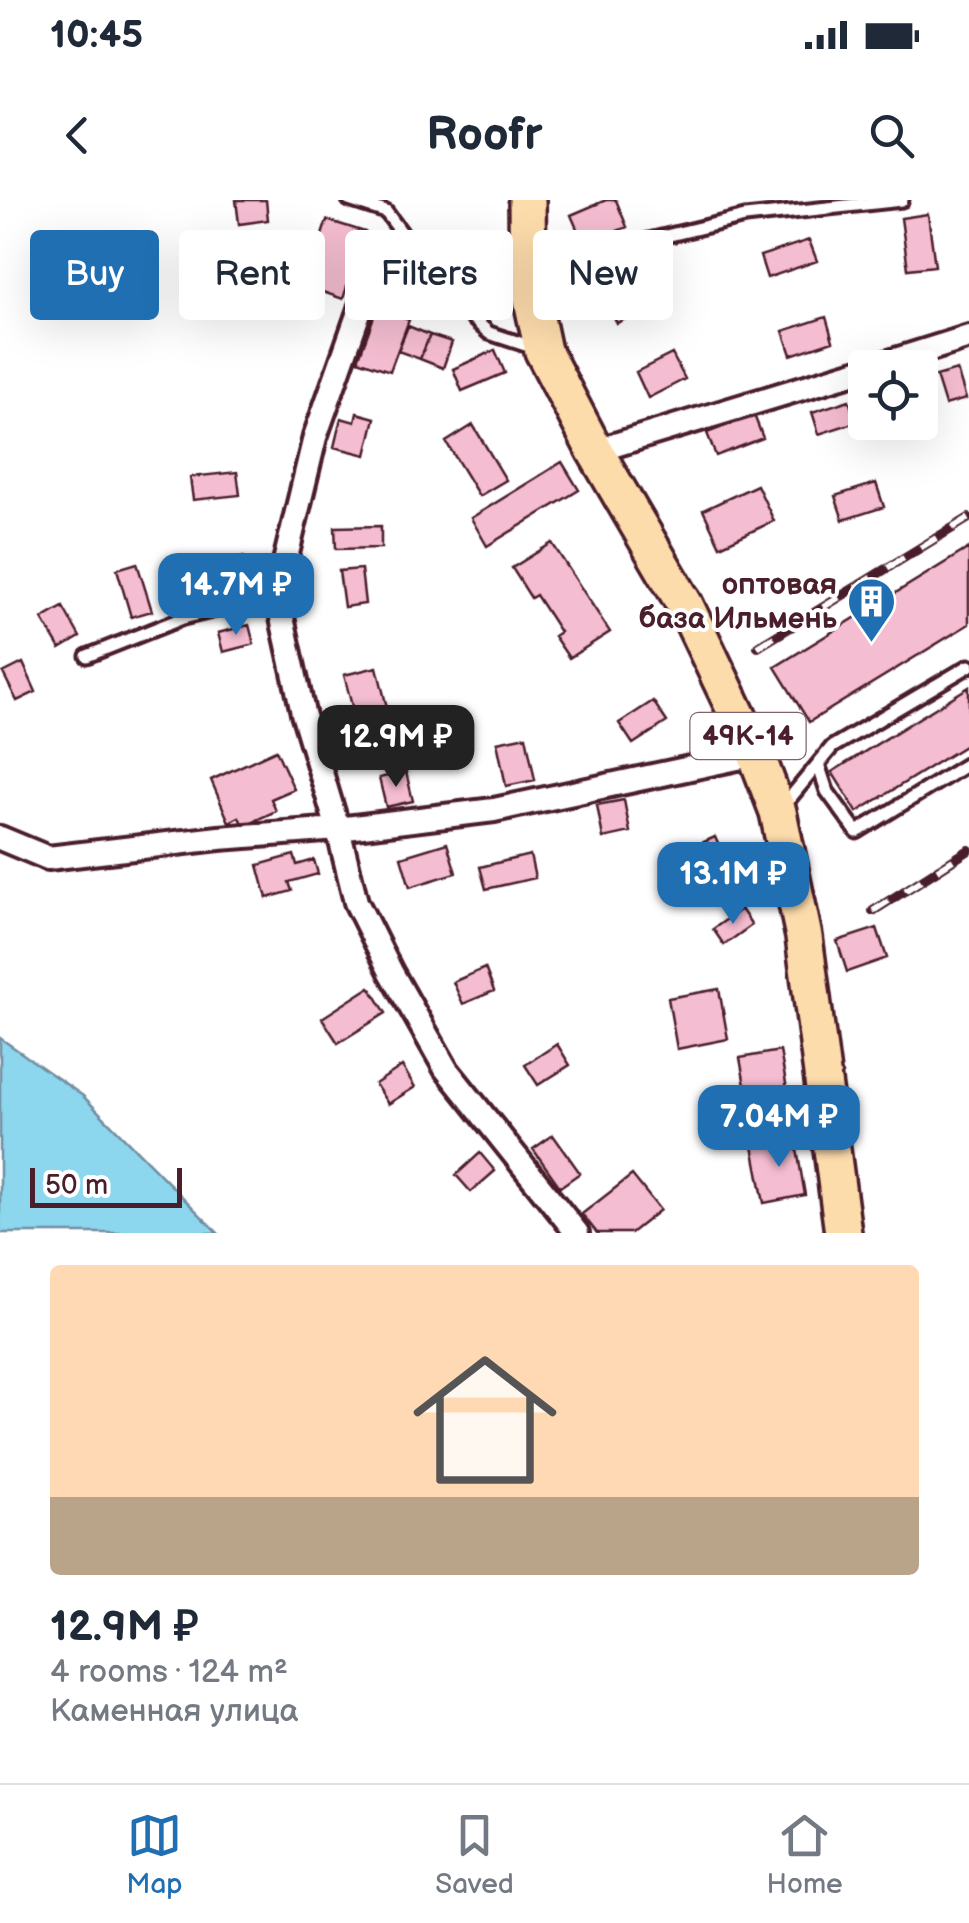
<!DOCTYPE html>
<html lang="en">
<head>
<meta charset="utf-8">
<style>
	:root { --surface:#fff; --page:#f6f6f7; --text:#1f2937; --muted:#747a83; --line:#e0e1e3; --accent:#1f6fb2 }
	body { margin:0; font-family:"Balsamiq Sans",sans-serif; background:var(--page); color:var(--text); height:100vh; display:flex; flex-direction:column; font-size:38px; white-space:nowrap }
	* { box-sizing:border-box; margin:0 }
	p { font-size:32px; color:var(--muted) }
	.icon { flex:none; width:55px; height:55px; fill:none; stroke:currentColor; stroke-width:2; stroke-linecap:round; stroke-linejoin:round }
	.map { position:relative; height:1033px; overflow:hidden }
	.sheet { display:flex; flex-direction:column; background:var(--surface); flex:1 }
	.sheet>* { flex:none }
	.banner { position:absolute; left:30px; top:30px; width:910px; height:90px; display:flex; gap:20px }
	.fabs { position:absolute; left:848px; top:150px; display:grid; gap:20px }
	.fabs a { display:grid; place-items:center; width:90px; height:90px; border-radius:10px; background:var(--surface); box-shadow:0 10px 40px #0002; font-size:50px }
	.scale { position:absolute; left:30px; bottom:25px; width:152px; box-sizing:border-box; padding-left:10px; border:5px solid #4a1f2b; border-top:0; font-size:28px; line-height:35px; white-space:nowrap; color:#4a1f2b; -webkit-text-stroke:8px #fff; paint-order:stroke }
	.price { position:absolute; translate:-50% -85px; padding:0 22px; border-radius:20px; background:var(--accent); color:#fff; font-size:32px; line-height:65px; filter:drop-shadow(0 2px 5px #0008) }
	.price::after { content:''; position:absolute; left:50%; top:60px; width:30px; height:22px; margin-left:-15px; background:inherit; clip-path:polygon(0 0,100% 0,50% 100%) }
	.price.current { background:#222; color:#fff }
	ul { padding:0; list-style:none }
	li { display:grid; align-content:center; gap:20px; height:530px; padding:0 50px }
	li+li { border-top:2px solid var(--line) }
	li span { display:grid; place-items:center; height:310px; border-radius:10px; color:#555 }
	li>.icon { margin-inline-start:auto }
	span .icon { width:180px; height:180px; fill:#fffc; stroke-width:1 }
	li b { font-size:42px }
	.pill { padding:0 35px; border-radius:10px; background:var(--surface); box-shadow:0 10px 40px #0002; font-size:35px; line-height:90px }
	.pill.current { background:var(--accent); color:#fff }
	.status { display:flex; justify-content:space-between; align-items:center; height:70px; padding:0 50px; background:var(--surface); direction:ltr }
	.status svg { height:28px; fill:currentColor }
	header { display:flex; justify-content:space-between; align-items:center; height:130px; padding:0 50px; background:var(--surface); font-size:45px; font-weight:700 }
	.dock { display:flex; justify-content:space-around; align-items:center; height:140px; border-top:2px solid var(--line); background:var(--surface); font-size:28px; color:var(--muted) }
	.dock a { display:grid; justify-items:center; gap:5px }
	.dock .current { color:var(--accent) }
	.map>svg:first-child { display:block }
	.water { fill:#8dd7ee; stroke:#728da0; stroke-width:2.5 }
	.building { fill:#f5bdd1; stroke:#4a1f2b; stroke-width:2.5 }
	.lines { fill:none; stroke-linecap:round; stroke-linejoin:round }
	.service-casing { stroke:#4a1f2b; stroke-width:19 }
	.minor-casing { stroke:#4a1f2b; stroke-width:30 }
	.primary-casing { stroke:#4a1f2b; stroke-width:42 }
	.service { stroke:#fff; stroke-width:11 }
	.minor { stroke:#fff; stroke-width:22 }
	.primary { stroke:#fddcac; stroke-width:35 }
	.rail-casing { stroke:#4a1f2b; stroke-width:10 }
	.rail { stroke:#fff; stroke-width:6; stroke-dasharray:19; stroke-linecap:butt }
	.labels { text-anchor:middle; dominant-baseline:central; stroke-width:8; stroke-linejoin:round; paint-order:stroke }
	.shield { fill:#fff; stroke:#80626b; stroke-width:2.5 }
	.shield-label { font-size:28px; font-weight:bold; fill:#4a1f2b }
	.poi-label { font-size:30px; font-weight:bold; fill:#4a1f2b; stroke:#fff; text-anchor:end }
</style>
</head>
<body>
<div class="status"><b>10:45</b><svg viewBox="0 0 49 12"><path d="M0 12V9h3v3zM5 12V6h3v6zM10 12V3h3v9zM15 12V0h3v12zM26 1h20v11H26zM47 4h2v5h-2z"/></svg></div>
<header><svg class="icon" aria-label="back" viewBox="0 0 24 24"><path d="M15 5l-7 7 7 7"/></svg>Roofr<svg class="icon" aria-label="search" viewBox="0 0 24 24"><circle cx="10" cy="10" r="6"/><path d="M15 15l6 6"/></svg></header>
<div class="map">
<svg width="969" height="1033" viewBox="0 0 969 1033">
	<rect width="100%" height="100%" fill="#fff"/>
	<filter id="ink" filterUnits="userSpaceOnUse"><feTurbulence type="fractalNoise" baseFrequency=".01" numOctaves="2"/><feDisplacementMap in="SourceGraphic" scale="20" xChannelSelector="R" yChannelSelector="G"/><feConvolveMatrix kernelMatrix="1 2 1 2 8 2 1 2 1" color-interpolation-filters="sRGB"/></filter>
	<g filter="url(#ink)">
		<path class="water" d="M0,838L83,896L218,1033H0Z"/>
		<path class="building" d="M236,0H266L268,20L239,24Z
			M606,0H616L627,27L584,45L571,15Z
			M928,14L935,66L908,69L901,18Z
			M327,20L365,32L343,99L305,86Z
			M472,29L479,60L451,66L444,35Z
			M809,40L817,61L767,78L760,56Z
			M644,74L659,102L617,123L602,95Z
			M377,108L409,120L390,171L358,160Z
			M826,117L833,141L791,155L783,131Z
			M408,126L430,135L420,159L398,151Z
			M430,135L452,142L443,168L420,159Z
			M495,150L505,173L462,191L453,169Z
			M672,154L685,179L648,198L636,172Z
			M957,170L966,199L945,205L936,176Z
			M849,200L856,222L819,234L812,212Z
			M357,213L375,218L366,255L334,247L341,218L355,222Z
			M754,215L763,238L716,256L707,233Z
			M473,225L506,280L479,296L446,242Z
			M562,262L579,290L487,346L471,318Z
			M237,272L240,295L193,300L190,277Z
			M876,283L884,307L843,320L835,296Z
			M757,285L774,321L720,346L703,310Z
			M381,326V348L336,349L335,327Z
			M552,343L610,432L569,458L554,436L560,432L536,395L531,398L512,368Z
			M969,348V424L809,522L775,467Z
			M243,357V377L209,378V358Z
			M137,363L152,411L131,417L117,369Z
			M361,369L365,404L344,407L339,371Z
			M63,407L80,437L60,449L42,419Z
			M249,425L254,444L223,452L218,433Z
			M23,463L36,492L17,501L3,473Z
			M377,467L394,536L362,545L344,475Z
			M969,487V543L857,612L832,572Z
			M653,501L667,522L633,544L619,523Z
			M526,536L535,580L506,586L497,542Z
			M276,550L294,589L271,599L276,611L243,626L239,617L229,622L211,580Z
			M406,572L413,601L386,607L379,578Z
			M624,600L630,632L603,638L597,605Z
			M715,637L726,662L697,675L686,650Z
			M447,643L456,673L410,687L401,657Z
			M294,655L297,665L314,660L318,674L289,682L292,691L267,698L258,665Z
			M530,655L535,678L486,689L480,667Z
			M741,709L752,725L724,745L713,729Z
			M877,728L887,758L847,772L837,741Z
			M485,768L494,791L463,804L453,782Z
			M370,787L386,813L338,843L322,818Z
			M719,789L728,839L677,849L668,798Z
			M557,844L570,865L538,885L525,865Z
			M780,851L790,905L750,913L740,858Z
			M402,866L415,887L388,904L375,884Z
			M553,935L580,973L560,987L533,949Z
			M795,938L805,995L764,1003L753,946Z
			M480,953L495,971L471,992L456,975Z
			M632,975L660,1010L631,1033H597L582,1014Z"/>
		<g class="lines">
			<defs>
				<path id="service" d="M349,0L386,12L450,98L489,133L535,148
					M531,80L624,46L745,17L902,0
					M87,456L183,418L277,395
					M818,564L827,591L857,632L969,563
					M781,609L832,547L969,466"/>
				<path id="minor" d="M528,81L442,88L406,83L365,95L315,237L277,395L303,513L338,629L356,702L391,772L446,869L577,1033
					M870,168L969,137
					M595,251L865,169
					M0,638L48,658L219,638L338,629L494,610L756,554"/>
				<path id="primary" d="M527,0L528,81L543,151L595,251L685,405L756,554L778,612L804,737L843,1033"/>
			</defs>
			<use href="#service" class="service-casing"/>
			<use href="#minor" class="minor-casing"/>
			<use href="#primary" class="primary-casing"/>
			<use href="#service" class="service"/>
			<use href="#minor" class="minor"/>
			<use href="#primary" class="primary"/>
			<defs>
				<path id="rail" d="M758,447L969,318
					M873,711L969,650"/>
			</defs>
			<use href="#rail" class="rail-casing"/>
			<use href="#rail" class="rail"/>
		</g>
	</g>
	<defs>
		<symbol id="building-pin" viewBox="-11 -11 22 30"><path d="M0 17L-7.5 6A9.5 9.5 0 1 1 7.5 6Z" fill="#1f6fb2" stroke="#fff"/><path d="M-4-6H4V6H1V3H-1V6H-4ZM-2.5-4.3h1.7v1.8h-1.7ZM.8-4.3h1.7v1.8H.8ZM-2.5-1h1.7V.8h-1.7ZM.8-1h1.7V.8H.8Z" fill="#fff"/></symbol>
	</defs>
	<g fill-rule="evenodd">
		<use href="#building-pin" x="844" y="374" width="55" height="75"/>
	</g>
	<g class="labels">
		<rect class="shield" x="690.5" y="513" width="115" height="46" rx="8"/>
		<g class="shield-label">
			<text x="748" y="536">49К-14</text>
		</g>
		<g class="poi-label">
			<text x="837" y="385">оптовая<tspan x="837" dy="34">база Ильмень</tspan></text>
		</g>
	</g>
</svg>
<div class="fabs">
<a><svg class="icon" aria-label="locate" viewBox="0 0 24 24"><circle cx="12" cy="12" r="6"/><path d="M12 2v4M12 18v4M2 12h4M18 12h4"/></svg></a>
</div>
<div class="scale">50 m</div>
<b class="price" style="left:236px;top:438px">14.7M ₽</b>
<b class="price current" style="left:396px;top:590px">12.9M ₽</b>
<b class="price" style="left:733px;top:727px">13.1M ₽</b>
<b class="price" style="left:779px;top:970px">7.04M ₽</b>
<div class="banner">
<a class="pill current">Buy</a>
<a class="pill">Rent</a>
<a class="pill">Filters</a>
<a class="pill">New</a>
</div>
</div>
<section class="sheet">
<ul>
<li><span style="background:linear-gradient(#ffd9b3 75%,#b9a48a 0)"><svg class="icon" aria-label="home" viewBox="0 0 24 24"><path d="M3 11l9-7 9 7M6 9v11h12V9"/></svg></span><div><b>12.9M ₽</b><p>4 rooms · 124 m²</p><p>Каменная улица</p></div></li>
</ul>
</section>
<nav class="dock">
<a class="current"><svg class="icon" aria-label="map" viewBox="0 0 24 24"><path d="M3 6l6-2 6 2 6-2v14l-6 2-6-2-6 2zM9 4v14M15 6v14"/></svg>Map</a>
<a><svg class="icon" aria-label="saved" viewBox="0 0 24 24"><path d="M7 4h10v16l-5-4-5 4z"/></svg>Saved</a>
<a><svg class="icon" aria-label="home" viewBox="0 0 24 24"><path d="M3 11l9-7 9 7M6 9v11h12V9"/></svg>Home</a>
</nav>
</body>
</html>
